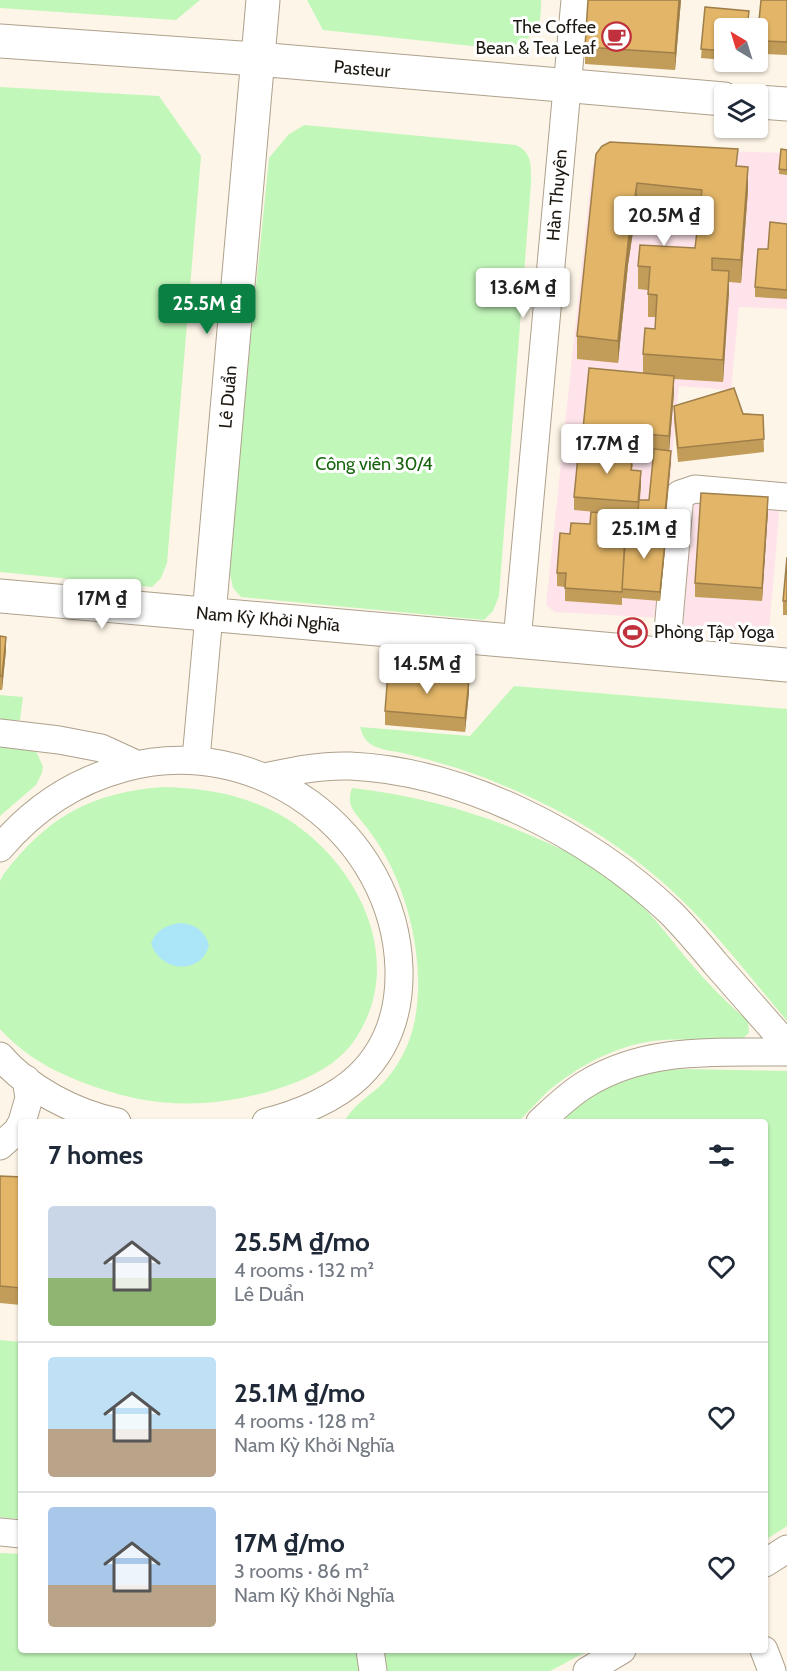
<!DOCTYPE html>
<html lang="en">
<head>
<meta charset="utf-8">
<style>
	:root { --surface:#fff; --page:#f6f6f7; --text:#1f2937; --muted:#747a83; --line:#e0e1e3; --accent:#0b8043 }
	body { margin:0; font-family:Cabin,sans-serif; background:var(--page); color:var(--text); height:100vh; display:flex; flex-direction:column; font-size:22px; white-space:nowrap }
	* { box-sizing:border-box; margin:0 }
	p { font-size:20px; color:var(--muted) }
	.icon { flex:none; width:33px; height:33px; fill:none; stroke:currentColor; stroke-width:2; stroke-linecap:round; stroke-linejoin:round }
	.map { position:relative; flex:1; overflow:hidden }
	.side { position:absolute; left:18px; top:1119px; width:750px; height:534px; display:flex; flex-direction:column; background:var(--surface); border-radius:6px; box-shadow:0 2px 4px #0004 }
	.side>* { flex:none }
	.needle { width:39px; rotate:322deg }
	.buttons { position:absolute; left:714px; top:18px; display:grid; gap:12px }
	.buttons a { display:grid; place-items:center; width:54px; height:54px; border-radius:6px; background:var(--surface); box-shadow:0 2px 4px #0004; font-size:30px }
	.price { position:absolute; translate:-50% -51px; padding:0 14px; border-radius:6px; background:#fff; color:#222; font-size:20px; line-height:39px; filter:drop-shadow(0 2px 3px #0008) }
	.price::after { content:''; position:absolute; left:50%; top:36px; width:18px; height:14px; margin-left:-9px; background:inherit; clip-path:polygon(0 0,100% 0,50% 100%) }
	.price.on { background:var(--accent); color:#fff }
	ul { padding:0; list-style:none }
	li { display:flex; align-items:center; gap:18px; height:150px; padding:0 30px }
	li+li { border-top:2px solid var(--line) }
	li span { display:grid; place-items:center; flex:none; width:168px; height:120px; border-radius:6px; color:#555 }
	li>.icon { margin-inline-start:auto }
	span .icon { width:72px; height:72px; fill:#fffc; stroke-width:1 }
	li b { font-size:26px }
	h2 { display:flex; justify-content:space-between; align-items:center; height:72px; padding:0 30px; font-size:26px }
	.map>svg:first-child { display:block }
	.commercial { fill:#fee4ea }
	.green { fill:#c2f7ba }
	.water { fill:#aae5f8 }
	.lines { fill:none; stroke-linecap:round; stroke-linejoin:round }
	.minor-casing { stroke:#aea18c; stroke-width:29 }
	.major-casing { stroke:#aea18c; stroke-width:35 }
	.minor { stroke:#fff; stroke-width:27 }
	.major { stroke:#fff; stroke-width:33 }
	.wall { fill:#c29c59 }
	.shaded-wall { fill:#9e7f49 }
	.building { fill:#e2b568; stroke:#9e7f49; stroke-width:1.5 }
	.labels { text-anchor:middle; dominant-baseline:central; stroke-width:6; stroke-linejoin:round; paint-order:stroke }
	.poi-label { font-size:18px; fill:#1d1811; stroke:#fff; text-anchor:end }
	.street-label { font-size:18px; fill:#1d1811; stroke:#fff }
	.park-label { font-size:18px; fill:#16640d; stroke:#fff }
</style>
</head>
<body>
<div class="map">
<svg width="787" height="1671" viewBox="0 0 787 1671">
	<rect width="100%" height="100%" fill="#fdf5e7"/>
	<path class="commercial" d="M606,148L787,153V309L739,307L731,390L679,386L672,457L661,618L555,612L546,605L592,167Z
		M693,498L780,504L769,632L683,626Z"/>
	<path class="green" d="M0,0H200L176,20L0,8Z
		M307,0H541C541,7 541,17 539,24C534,39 514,47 500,49L323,30Z
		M0,87L159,96L201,156L167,563L161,578L152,587L0,572Z
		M304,125L516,145C533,153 531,167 531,183L499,596L493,611L484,620L241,597L233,588L228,564L269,158L288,135Z
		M514,686L787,709V1021C749,976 713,928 669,888C610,834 536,795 460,769C441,763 422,758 403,753C393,751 381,750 372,745C365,741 362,734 360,727L470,736Z
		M0,695L23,697L20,720H0Z
		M0,745L30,749L37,753L43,767L42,773L36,785L0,816Z
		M163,787C203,788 241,794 277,813C354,855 409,957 356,1038C339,1065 306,1080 277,1089C206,1111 147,1108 79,1081C47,1068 23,1054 0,1029V881L3,875C48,816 90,793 163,787Z
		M352,788C420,796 478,812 541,840C574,854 607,872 633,897C656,918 673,943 693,966C710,986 728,1004 748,1021L749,1033L741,1040C715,1043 689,1038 663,1040C620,1043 579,1065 547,1092C537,1102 528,1112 518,1122H344C353,1106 366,1098 379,1087C394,1073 406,1052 412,1032C427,979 413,907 387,859C382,849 376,840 370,832C364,823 355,815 351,806C349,800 350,794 352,788Z
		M685,1069L787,1071V1526L765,1540V1122H560C599,1087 632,1071 685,1069Z
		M0,1340L21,1342V1519L0,1517Z
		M0,1553L21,1554V1650H359L362,1671H0Z
		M383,1650H590L550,1671H386Z"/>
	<path class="water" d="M179,923C195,924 204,930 209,945C202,975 160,973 151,943C157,930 165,926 179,923Z"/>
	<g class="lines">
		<defs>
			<path id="minor" d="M517,641L575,0
				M666,654L680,494L695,489L787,497
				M0,733L59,740L101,748L136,764
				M196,759L209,615
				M265,777C293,771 321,765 350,766C464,771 588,835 670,912C686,928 701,946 715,963C739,990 763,1018 787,1045
				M0,848C33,809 75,781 124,768C256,731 395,832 399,969C400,1010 389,1047 359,1076C335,1099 298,1114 266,1122
				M0,1056C28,1089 75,1113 117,1122
				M22,1122L29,1098L26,1079
				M540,1122C554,1109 569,1094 586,1084C648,1046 717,1053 787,1052
				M0,1146L17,1131L21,1124
				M0,1532L21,1534
				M765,1563L787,1549
				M370,1650L373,1671
				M764,1650L772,1671
				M587,1671L622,1650"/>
			<path id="major" d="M0,41L257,59L724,99
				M758,102L787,104
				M0,596L787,665
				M209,615L263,0"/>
		</defs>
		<use href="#minor" class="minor-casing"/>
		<use href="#major" class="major-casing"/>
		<use href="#minor" class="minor"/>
		<use href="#major" class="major"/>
	</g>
	<path class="wall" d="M588,0H681L675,70L585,64V47Z
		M787,0V55L765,54L758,44V31Z
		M705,7L749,11L748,28H724V60L701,58Z
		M787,150V175L779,174V169Z
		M596,154L738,166L748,190L741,283L729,282L723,382L674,379V393L669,450L671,460L665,531L666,540L660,601L622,598V605L565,601V587L557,586V573L570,534L626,528L637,529L638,516L574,510V497L633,464L632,470L641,484L640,500H649L654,452L583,446V429L643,373V354L655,329L656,317H648V290L638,289V266L695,248L699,213L637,205L628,265L618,363L577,359V336Z
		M787,224V299L755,297V287L768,249Z
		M674,406L763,415L764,452L678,462L674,420Z
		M768,511L762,601L695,597V583Z
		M787,557V615H783V601Z
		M0,636L6,650L2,690H0Z
		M469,692L465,732L385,725V711Z
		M0,1176L21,1177V1305L0,1303Z"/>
	<path class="shaded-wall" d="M679,0H681L675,70V53Z
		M748,167V190L741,283V260Z
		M637,183V205L628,265L618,363V341L628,243Z
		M729,271V294L723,382V360Z
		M674,376V393L669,453V436Z
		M671,451V460L664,533V524Z
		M641,471V484L638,516V502Z
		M768,497V511L762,601V588Z
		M666,531V540L660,601V592Z
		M6,637V650L2,690V676Z
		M469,679V692L465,732V718Z"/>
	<path class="building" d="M588,0H679L675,53L585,47Z
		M761,0H787V42L765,41L758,31Z
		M705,7L749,11L747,28H724V51L701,49Z
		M610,142L738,149L736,166L748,167L741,260L712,258V270L729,271L723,360L643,354L645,328L655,329L657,295L648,294L650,267L638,266L640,245L695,248L702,190L637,183L628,243L618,341L577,336L596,154L602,146Z
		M781,149L787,150V170L779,169Z
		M770,222L787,224V290L755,287L758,249H768Z
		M589,368L674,376L669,436L583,429Z
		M734,388L743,414L763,415L764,439L678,448L674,406Z
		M579,446L633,451L631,470L641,471L638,502L574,497Z
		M654,449L671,451L664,524L637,521L639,500H649Z
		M701,493L768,497L762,588L695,583Z
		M591,512L626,515L622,592L565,588L566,573H557L560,533L570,534L571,523L590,524Z
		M626,528L666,531L660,592L622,589Z
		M787,557V601H783Z
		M0,636L6,637L2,676H0Z
		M388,672L469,679L465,718L385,711Z
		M0,1176L21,1177V1288L0,1286Z"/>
	<defs>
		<symbol id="cafe-ring" viewBox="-11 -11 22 22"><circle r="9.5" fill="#fff" stroke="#c0303d" stroke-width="1.5"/><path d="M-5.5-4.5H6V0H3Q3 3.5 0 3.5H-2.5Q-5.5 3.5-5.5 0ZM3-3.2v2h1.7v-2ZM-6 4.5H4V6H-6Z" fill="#c0303d"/></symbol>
		<symbol id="stadium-ring" viewBox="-11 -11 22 22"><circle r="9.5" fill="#fff" stroke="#c0303d" stroke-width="1.5"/><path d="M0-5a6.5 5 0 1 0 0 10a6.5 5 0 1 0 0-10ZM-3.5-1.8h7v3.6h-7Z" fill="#c0303d"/></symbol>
	</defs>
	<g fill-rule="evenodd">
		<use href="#cafe-ring" x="600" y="20" width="33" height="33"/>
		<use href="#stadium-ring" x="616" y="616" width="33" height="33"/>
	</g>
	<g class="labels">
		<g class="poi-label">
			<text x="596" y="27">The Coffee<tspan x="596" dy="21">Bean &amp; Tea Leaf</tspan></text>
			<text x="654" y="632" text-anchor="start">Phòng Tập Yoga</text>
		</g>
		<g class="street-label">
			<text transform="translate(362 69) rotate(5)">Pasteur</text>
			<text transform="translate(557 195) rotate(-85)">Hàn Thuyên</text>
			<text transform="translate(228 397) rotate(-85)">Lê Duẩn</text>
			<text transform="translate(268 619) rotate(5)">Nam Kỳ Khởi Nghĩa</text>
		</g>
		<g class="park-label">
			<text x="374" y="464">Công viên 30/4</text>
		</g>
	</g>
</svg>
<div class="buttons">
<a><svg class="needle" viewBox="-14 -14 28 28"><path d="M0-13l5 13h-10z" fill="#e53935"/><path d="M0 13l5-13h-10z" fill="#747a83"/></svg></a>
<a><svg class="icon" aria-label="layers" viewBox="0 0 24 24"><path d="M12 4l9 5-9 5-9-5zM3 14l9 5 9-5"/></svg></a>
</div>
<b class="price" style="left:664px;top:247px">20.5M ₫</b>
<b class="price" style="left:523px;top:319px">13.6M ₫</b>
<b class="price on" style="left:207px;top:335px">25.5M ₫</b>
<b class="price" style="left:607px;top:475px">17.7M ₫</b>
<b class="price" style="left:644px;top:560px">25.1M ₫</b>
<b class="price" style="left:102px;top:630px">17M ₫</b>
<b class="price" style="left:427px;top:695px">14.5M ₫</b>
<section class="side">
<h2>7 homes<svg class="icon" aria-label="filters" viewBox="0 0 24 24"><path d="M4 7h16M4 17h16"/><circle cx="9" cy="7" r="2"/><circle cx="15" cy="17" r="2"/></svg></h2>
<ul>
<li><span style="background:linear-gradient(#c9d6e8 60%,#8fb573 0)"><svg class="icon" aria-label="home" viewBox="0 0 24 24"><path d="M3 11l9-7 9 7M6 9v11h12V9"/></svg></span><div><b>25.5M ₫/mo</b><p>4 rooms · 132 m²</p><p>Lê Duẩn</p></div><svg class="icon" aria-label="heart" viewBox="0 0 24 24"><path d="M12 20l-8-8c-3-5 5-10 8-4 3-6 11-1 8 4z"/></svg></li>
<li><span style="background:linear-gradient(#bfe0f5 60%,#b9a48a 0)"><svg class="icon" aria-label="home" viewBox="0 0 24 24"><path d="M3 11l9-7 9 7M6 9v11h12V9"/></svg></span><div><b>25.1M ₫/mo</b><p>4 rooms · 128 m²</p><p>Nam Kỳ Khởi Nghĩa</p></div><svg class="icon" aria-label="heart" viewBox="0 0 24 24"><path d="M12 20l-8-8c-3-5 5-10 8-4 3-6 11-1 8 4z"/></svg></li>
<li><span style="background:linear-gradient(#a9c7e8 65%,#b9a48a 0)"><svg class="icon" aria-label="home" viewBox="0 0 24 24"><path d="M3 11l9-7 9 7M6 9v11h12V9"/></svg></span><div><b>17M ₫/mo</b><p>3 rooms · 86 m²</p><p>Nam Kỳ Khởi Nghĩa</p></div><svg class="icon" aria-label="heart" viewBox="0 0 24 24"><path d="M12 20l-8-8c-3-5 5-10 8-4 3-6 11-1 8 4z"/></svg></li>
</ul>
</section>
</div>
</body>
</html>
